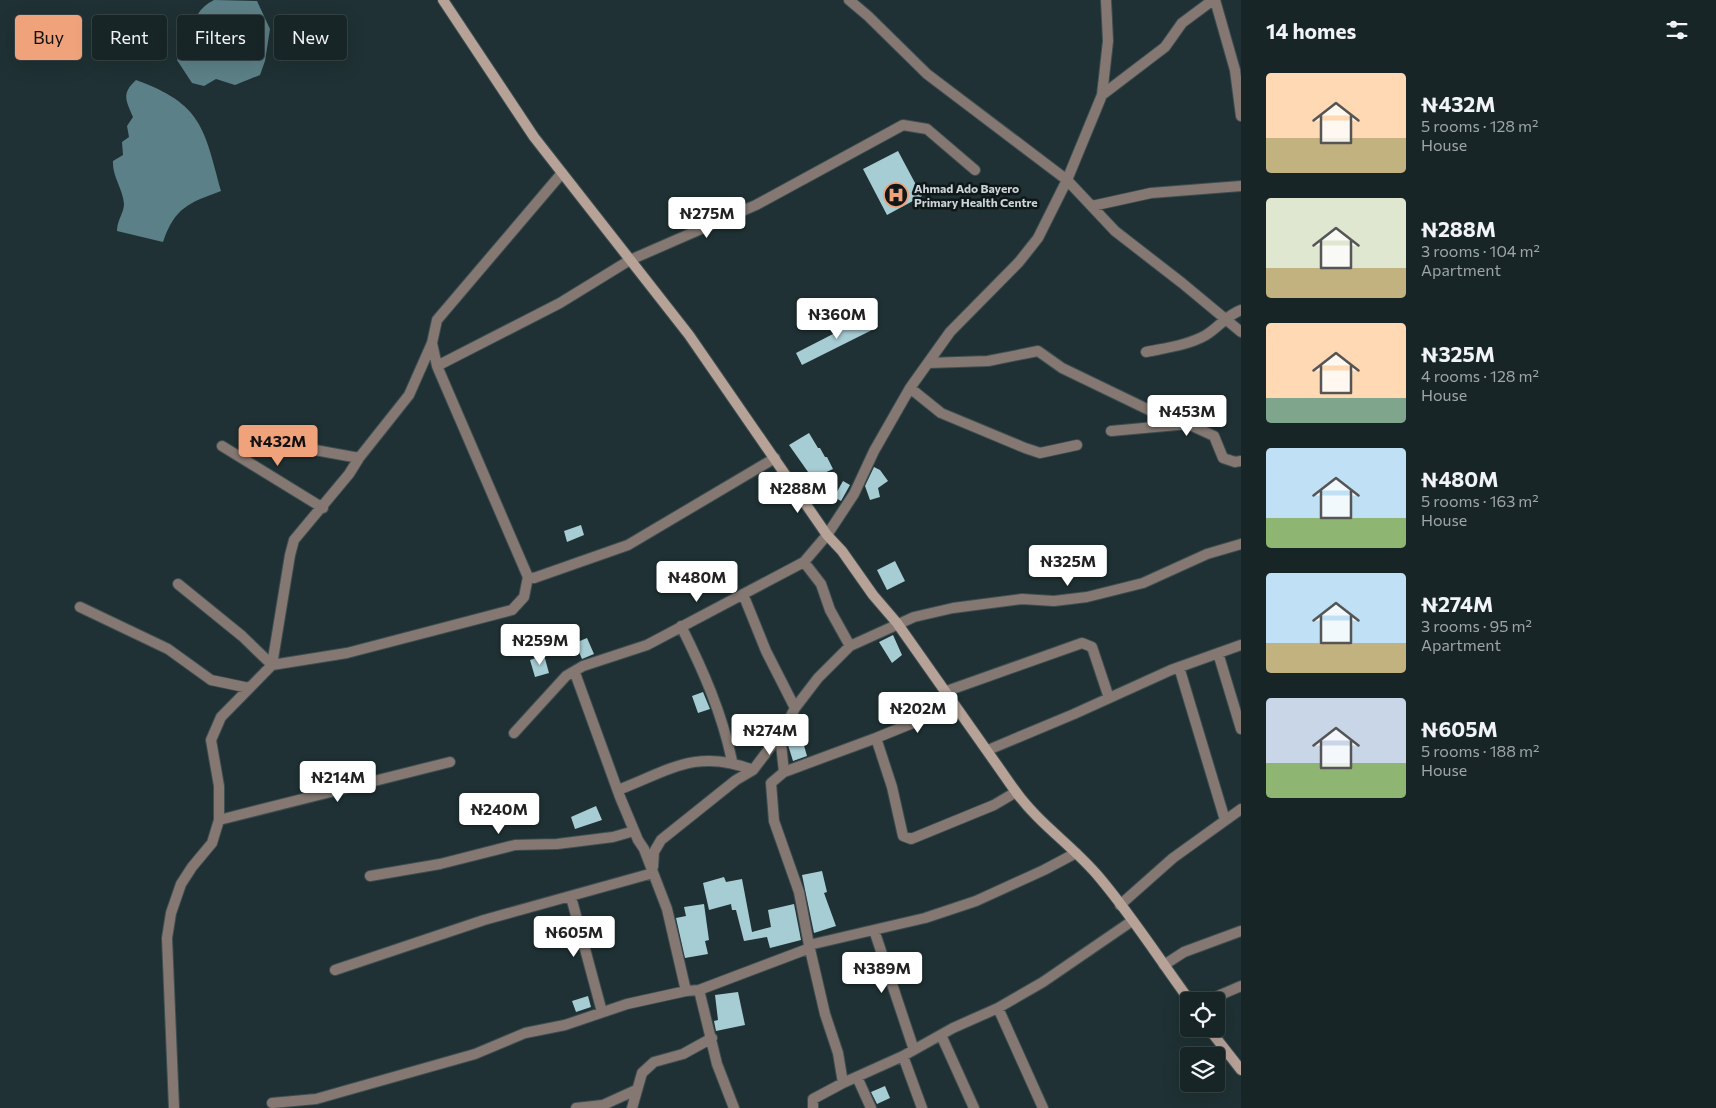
<!DOCTYPE html>
<html lang="en">
<head>
<meta charset="utf-8">
<style>
	:root { --surface:#172527; --page:#202d2f; --text:#f1f3f6; --muted:#9ea5a7; --line:#364244; --accent:#f0a27a }
	body { margin:0; font-family:Commissioner,sans-serif; background:var(--page); color:var(--text); height:100vh; display:flex; flex-direction:column; font-size:19px; white-space:nowrap }
	* { box-sizing:border-box; margin:0 }
	p { font-size:16px; color:var(--muted) }
	.icon { flex:none; width:28px; height:28px; fill:none; stroke:currentColor; stroke-width:2; stroke-linecap:round; stroke-linejoin:round }
	.map { position:relative; flex:1; overflow:hidden }
	.panel { display:flex; flex-direction:column; background:var(--surface); width:475px }
	.panel>* { flex:none }
	.guide { position:absolute; left:15px; top:15px; width:475px; height:45px; display:flex; gap:10px }
	.tools { position:absolute; left:1180px; top:992px; display:grid; gap:10px }
	.tools a { display:grid; place-items:center; width:45px; height:45px; border-radius:5px; background:var(--surface); box-shadow:0 5px 20px #0002,0 0 0 1px var(--line); font-size:25px }
	.price { position:absolute; translate:-50% -42px; padding:0 11px; border-radius:5px; background:#fff; color:#222; font-size:16px; line-height:32px; filter:drop-shadow(0 1px 2px #0008) }
	.price::after { content:''; position:absolute; left:50%; top:30px; width:15px; height:11px; margin-left:-8px; background:inherit; clip-path:polygon(0 0,100% 0,50% 100%) }
	.price.active { background:var(--accent); color:#111 }
	ul { padding:0; list-style:none }
	li { display:flex; align-items:center; gap:15px; height:125px; padding:0 25px }
	li span { display:grid; place-items:center; flex:none; width:140px; height:100px; border-radius:5px; color:#555 }
	li>.icon { margin-inline-start:auto }
	span .icon { width:60px; height:60px; fill:#fffc; stroke-width:1 }
	li b { font-size:21px }
	h2 { display:flex; justify-content:space-between; align-items:center; height:60px; padding:0 25px; font-size:21px }
	.tag { padding:0 18px; border-radius:5px; background:var(--surface); box-shadow:0 5px 20px #0002,0 0 0 1px var(--line); font-size:18px; line-height:45px }
	.tag.active { background:var(--accent); color:#111 }
	main { display:flex; flex:1; min-height:0 }
	.map>svg:first-child { display:block }
	.water { fill:#5c8087 }
	.building { fill:#a7cdd4 }
	.lines { fill:none; stroke-linecap:round; stroke-linejoin:round }
	.street-casing { stroke:#3e4e51; stroke-width:12 }
	.secondary-casing { stroke:#3e4e51; stroke-width:12 }
	.street { stroke:#857872; stroke-width:10 }
	.secondary { stroke:#b7a298; stroke-width:10 }
	.labels { text-anchor:middle; dominant-baseline:central; stroke-width:5; stroke-linejoin:round; paint-order:stroke }
	.poi-label { font-size:12px; font-weight:bold; fill:#cad4d6; stroke:#101719; text-anchor:start }
</style>
</head>
<body>
<main>
<div class="map">
<svg width="1241" height="1108" viewBox="0 0 1241 1108">
	<rect width="100%" height="100%" fill="#1f3134"/>
	<path class="water" d="M214,0L257,1L270,29L265,61L260,75L235,85L216,79L204,86L192,83L177,60L184,42L191,37C192,21 199,7 214,0Z
		M136,80C202,104 204,128 221,191C189,203 175,207 163,242L117,231C117,220 124,213 124,204C123,189 112,176 113,161L123,155L122,142L129,137L127,126L133,117C126,100 121,94 136,80Z"/>
	<path class="building" d="M898,151L922,196L887,215L863,169Z
		M872,314L878,327L802,365L796,353Z
		M809,433L818,448H820L825,457H827L833,469L822,474L832,492L825,496L789,445Z
		M874,467L880,470L888,481L878,488L880,497L870,500L865,486Z
		M843,481L850,485L841,501L834,497Z
		M581,525L584,535L567,542L564,531Z
		M895,561L905,581L887,590L877,570Z
		M893,635L902,655L892,663L879,642Z
		M587,638L594,654L582,659L575,643Z
		M544,655L549,673L535,677L530,660Z
		M703,692L710,709L698,713L692,696Z
		M801,735L807,756L793,761L788,745L789,738Z
		M596,806L602,820L575,829L571,817Z
		M822,871L827,892L824,893L836,926L814,933L802,875Z
		M724,877L726,882L742,879L752,932L771,927L768,910L794,904L801,940L770,948L767,937L744,941L736,910H732L731,904L709,910L703,883Z
		M704,904L709,940L705,941L708,954L685,958L676,918L686,916L684,907Z
		M738,992L745,1025L716,1031L714,1021L718,1020L715,995Z
		M588,996L591,1007L576,1012L572,1001Z
		M885,1086L890,1098L877,1104L871,1092Z"/>
	<g class="lines">
		<defs>
			<path id="street" d="M849,0L868,16L927,74L1067,180L1115,231L1182,283L1241,332
				M1215,0L1235,70L1241,116
				M1102,95L1165,47L1182,23L1213,0
				M562,173L437,320L432,343L437,366L528,577L534,578L628,545L775,458
				M1092,206L1151,193L1241,186
				M1146,352C1165,348 1189,345 1206,335C1219,327 1227,315 1241,310
				M928,363L988,361L1038,351L1062,368L1178,424
				M437,366L560,303L630,260L756,205L903,125L927,129L975,170
				M910,388L941,413L1025,448L1040,453L1077,445
				M1111,431L1188,424L1214,436L1223,458L1235,462L1241,461
				M260,440L359,458
				M222,446L323,508
				M804,562L821,584L830,610L850,646
				M178,584L242,636L272,665L347,653L512,610L524,597L528,577
				M743,594L766,651L795,708
				M80,607L168,649L211,680L249,688
				M681,626C703,670 722,713 732,761
				M1218,653L1241,729
				M1179,667L1225,820
				M575,673L620,797L638,840L644,849L667,909L686,991L699,990L810,948
				M944,692L1082,643L1092,647L1109,698
				M952,704L920,720L876,738L892,787L903,836L911,839L994,805L1016,792
				M514,733L566,676L583,666L647,645L804,562L827,535L854,494L874,451L910,388L950,332L1019,262L1038,238L1067,180L1102,95L1108,41L1106,0
				M988,750L1074,714L1171,670L1241,645
				M784,772L876,738
				M618,790C670,770 697,748 753,770
				M219,820L450,762
				M653,867L654,852L661,840L736,780L753,770L782,732
				M370,876L440,864L515,845L557,844L613,837L634,831
				M571,897L602,1012
				M1120,905L1173,858L1241,809
				M874,930L914,1050
				M809,945L925,918L976,901L1044,870L1076,853
				M1164,965L1184,952L1241,931
				M335,970L484,920L653,873
				M699,990L717,1064L734,1108
				M1206,1001L1241,986
				M998,1008L1043,1108
				M941,1035L974,1108
				M903,1056L922,1108
				M857,1077L871,1108
				M843,1083L838,1053L825,1014L809,945L799,892L774,821L771,783L784,772L781,744L783,731L795,708L818,678L850,646L914,617L953,608L1022,599L1054,601L1087,597L1143,583L1207,554L1241,544
				M272,1103L316,1099L475,1054L525,1033L565,1025L627,1004L686,991
				M174,1108L167,938L171,913L181,884L192,867L212,843L219,820V786L211,740L221,717L272,665L290,555L294,540L349,474L359,458L409,395L432,343
				M576,1108L603,1105L636,1090
				M632,1108L642,1073L654,1062L683,1054L712,1038
				M813,1108V1099L843,1083L903,1056L953,1028L998,1008L1043,982L1132,921"/>
			<path id="secondary" d="M443,0L534,137L689,335L827,535L842,551L873,595L897,623L1016,792C1040,825 1073,846 1099,877C1132,916 1160,960 1190,1001
				M1209,1029L1241,1070"/>
		</defs>
		<use href="#street" class="street-casing"/>
		<use href="#secondary" class="secondary-casing"/>
		<use href="#street" class="street"/>
		<use href="#secondary" class="secondary"/>
	</g>
	<defs>
		<symbol id="hospital-ring" viewBox="-11 -11 22 22"><circle r="9.5" fill="#101719" stroke="#f0a27a" stroke-width="1.5"/><path d="M-5-5h3v3.5h4V-5h3V5h-3V1.5h-4V5h-3Z" fill="#f0a27a"/></symbol>
	</defs>
	<g fill-rule="evenodd">
		<use href="#hospital-ring" x="882" y="181" width="28" height="28"/>
	</g>
	<g class="labels">
		<g class="poi-label">
			<text x="914" y="188">Ahmad Ado Bayero<tspan x="914" dy="14">Primary Health Centre</tspan></text>
		</g>
	</g>
</svg>
<div class="tools">
<a><svg class="icon" aria-label="locate" viewBox="0 0 24 24"><circle cx="12" cy="12" r="6"/><path d="M12 2v4M12 18v4M2 12h4M18 12h4"/></svg></a>
<a><svg class="icon" aria-label="layers" viewBox="0 0 24 24"><path d="M12 4l9 5-9 5-9-5zM3 14l9 5 9-5"/></svg></a>
</div>
<b class="price" style="left:707px;top:239px">₦275M</b>
<b class="price" style="left:837px;top:340px">₦360M</b>
<b class="price" style="left:1187px;top:437px">₦453M</b>
<b class="price active" style="left:278px;top:467px">₦432M</b>
<b class="price" style="left:798px;top:514px">₦288M</b>
<b class="price" style="left:1068px;top:587px">₦325M</b>
<b class="price" style="left:697px;top:603px">₦480M</b>
<b class="price" style="left:540px;top:666px">₦259M</b>
<b class="price" style="left:918px;top:734px">₦202M</b>
<b class="price" style="left:770px;top:756px">₦274M</b>
<b class="price" style="left:338px;top:803px">₦214M</b>
<b class="price" style="left:499px;top:835px">₦240M</b>
<b class="price" style="left:574px;top:958px">₦605M</b>
<b class="price" style="left:882px;top:994px">₦389M</b>
<div class="guide">
<a class="tag active">Buy</a>
<a class="tag">Rent</a>
<a class="tag">Filters</a>
<a class="tag">New</a>
</div>
</div>
<section class="panel">
<h2>14 homes<svg class="icon" aria-label="filters" viewBox="0 0 24 24"><path d="M4 7h16M4 17h16"/><circle cx="9" cy="7" r="2"/><circle cx="15" cy="17" r="2"/></svg></h2>
<ul>
<li><span style="background:linear-gradient(#ffd9b3 65%,#c2b280 0)"><svg class="icon" aria-label="home" viewBox="0 0 24 24"><path d="M3 11l9-7 9 7M6 9v11h12V9"/></svg></span><div><b>₦432M</b><p>5 rooms · 128 m²</p><p>House</p></div></li>
<li><span style="background:linear-gradient(#dfe7d0 70%,#c2b280 0)"><svg class="icon" aria-label="home" viewBox="0 0 24 24"><path d="M3 11l9-7 9 7M6 9v11h12V9"/></svg></span><div><b>₦288M</b><p>3 rooms · 104 m²</p><p>Apartment</p></div></li>
<li><span style="background:linear-gradient(#ffd9b3 75%,#7fa58c 0)"><svg class="icon" aria-label="home" viewBox="0 0 24 24"><path d="M3 11l9-7 9 7M6 9v11h12V9"/></svg></span><div><b>₦325M</b><p>4 rooms · 128 m²</p><p>House</p></div></li>
<li><span style="background:linear-gradient(#bfe0f5 70%,#8fb573 0)"><svg class="icon" aria-label="home" viewBox="0 0 24 24"><path d="M3 11l9-7 9 7M6 9v11h12V9"/></svg></span><div><b>₦480M</b><p>5 rooms · 163 m²</p><p>House</p></div></li>
<li><span style="background:linear-gradient(#bfe0f5 70%,#c2b280 0)"><svg class="icon" aria-label="home" viewBox="0 0 24 24"><path d="M3 11l9-7 9 7M6 9v11h12V9"/></svg></span><div><b>₦274M</b><p>3 rooms · 95 m²</p><p>Apartment</p></div></li>
<li><span style="background:linear-gradient(#c9d6e8 65%,#8fb573 0)"><svg class="icon" aria-label="home" viewBox="0 0 24 24"><path d="M3 11l9-7 9 7M6 9v11h12V9"/></svg></span><div><b>₦605M</b><p>5 rooms · 188 m²</p><p>House</p></div></li>
</ul>
</section>
</main>
</body>
</html>
